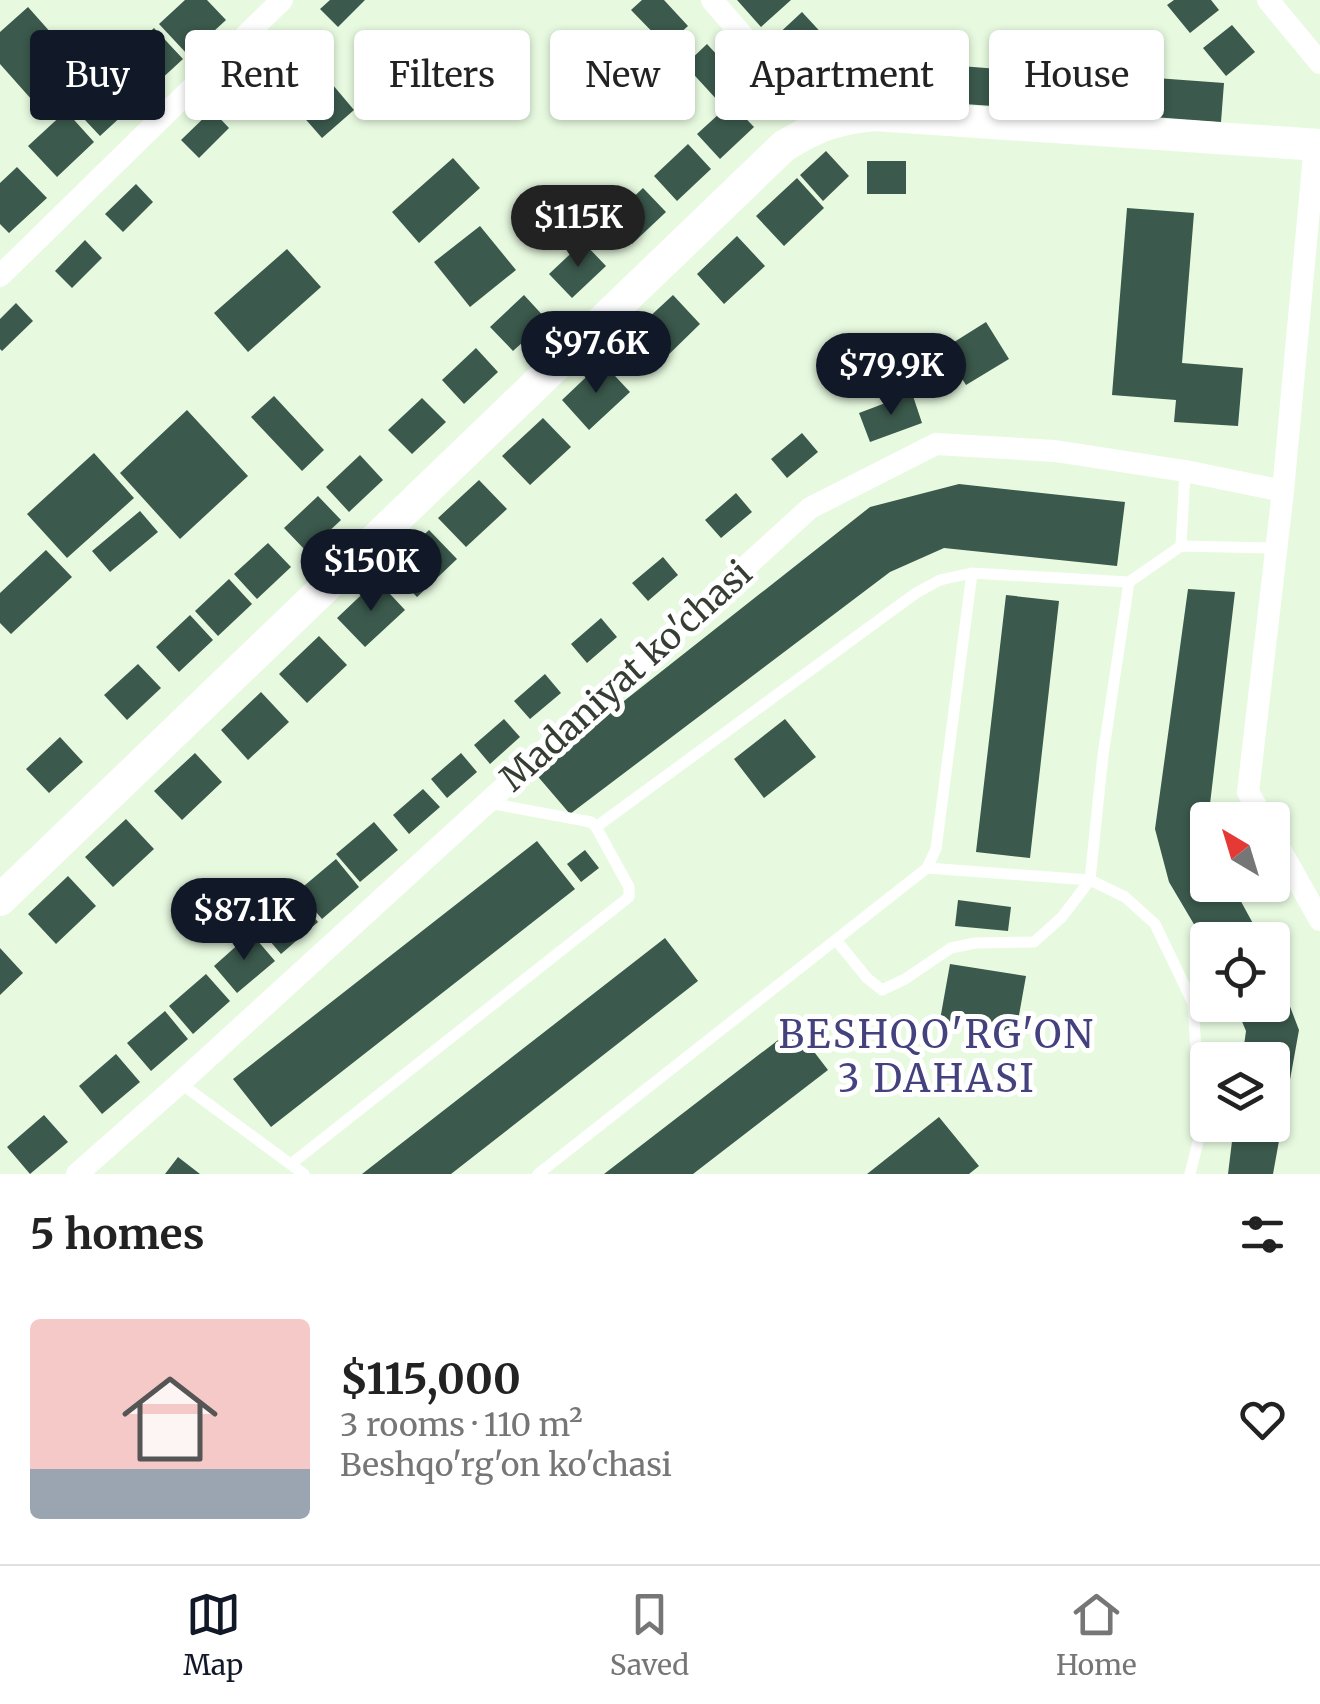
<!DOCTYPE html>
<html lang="en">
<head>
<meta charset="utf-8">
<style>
	:root { --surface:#fff; --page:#f2f2f2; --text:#222; --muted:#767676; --line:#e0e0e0; --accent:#111827 }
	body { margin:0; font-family:Merriweather,serif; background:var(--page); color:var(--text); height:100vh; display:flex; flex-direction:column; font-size:38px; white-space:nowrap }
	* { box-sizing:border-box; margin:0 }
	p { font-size:32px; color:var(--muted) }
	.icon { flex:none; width:55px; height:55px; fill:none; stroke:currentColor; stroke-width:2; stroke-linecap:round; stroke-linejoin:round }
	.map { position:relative; height:1174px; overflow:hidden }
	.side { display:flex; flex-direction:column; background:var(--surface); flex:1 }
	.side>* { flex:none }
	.hud { position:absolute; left:30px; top:30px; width:1260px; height:90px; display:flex; gap:20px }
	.needle { width:65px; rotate:322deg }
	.buttons { position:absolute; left:1190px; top:802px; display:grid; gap:20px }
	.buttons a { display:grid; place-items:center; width:100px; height:100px; border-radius:10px; background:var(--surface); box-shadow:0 2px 8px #0004; font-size:50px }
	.price { position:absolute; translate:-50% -85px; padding:0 22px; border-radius:35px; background:var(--accent); color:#fff; font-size:32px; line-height:65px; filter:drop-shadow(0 2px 5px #0008) }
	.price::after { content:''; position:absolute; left:50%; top:60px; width:30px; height:22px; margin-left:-15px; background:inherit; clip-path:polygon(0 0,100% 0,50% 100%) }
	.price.active { background:#222; color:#fff }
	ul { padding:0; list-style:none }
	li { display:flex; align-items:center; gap:30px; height:250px; padding:0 30px }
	li span { display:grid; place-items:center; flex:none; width:280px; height:200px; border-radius:10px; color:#555 }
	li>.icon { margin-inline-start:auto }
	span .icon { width:120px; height:120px; fill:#fffc; stroke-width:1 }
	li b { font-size:42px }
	h2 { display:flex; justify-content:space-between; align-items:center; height:120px; padding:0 30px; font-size:42px }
	.tag { padding:0 35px; border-radius:10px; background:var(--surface); box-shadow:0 2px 8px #0004; font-size:35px; line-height:90px }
	.tag.active { background:var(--accent); color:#fff }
	.tab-bar { display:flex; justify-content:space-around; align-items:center; height:140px; border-top:2px solid var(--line); background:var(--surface); font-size:28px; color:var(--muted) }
	.tab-bar a { display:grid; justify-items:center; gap:5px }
	.tab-bar .active { color:var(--accent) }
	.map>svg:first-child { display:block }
	.building { fill:#3b594c }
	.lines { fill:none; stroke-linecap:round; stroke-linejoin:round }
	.service { stroke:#fff; stroke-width:11 }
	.minor { stroke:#fff; stroke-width:22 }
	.secondary { stroke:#fff; stroke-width:32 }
	.labels { text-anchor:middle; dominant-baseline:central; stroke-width:10; stroke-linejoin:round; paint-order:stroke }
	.street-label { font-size:35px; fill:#363e34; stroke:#fff }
	.neighbourhood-label { font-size:38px; letter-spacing:2.5px; fill:#43427f; stroke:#fff }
</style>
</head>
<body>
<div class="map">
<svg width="1320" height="1174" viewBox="0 0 1320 1174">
	<rect width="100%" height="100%" fill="#e7fae0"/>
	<path class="building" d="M185,0H207L226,20L188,55L159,24Z
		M330,0H365L338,27L320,9Z
		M642,0H664L688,26L666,46L631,10Z
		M737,0H791L761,27Z
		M1174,0H1211L1219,10L1190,33L1167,5Z
		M28,7L76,61L32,100L0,64V32Z
		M802,12L839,52L811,78L774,38Z
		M1232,25L1255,52L1226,76L1203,48Z
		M154,28L183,59L145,94L117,63Z
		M707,44L741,81L719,102L685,65Z
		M845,48L896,52L892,98L841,94Z
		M268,55L285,73L254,103L237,85Z
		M909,62L1024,71L1021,108L906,100Z
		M109,70L138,101L100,136L71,105Z
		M1047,73L1149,80L1146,115L1045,108Z
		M327,78L354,110L322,138L294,106Z
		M1156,78L1224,83L1221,122L1153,117Z
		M731,103L754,127L720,159L697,134Z
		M212,110L229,128L199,158L181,140Z
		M66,111L94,142L57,177L28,146Z
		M688,144L711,169L677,201L654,176Z
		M826,151L849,176L823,201L800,175Z
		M453,158L480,188L419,243L392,212Z
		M867,161H906V194H867Z
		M17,167L47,198L9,233L0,224V183Z
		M797,178L824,208L784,246L756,216Z
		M136,184L153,202L123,232L105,214Z
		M643,188L666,212L632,244L609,220Z
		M1127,208L1194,213L1182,363L1243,368L1238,426L1174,422L1176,400L1112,395Z
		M480,226L516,270L470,307L434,262Z
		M737,236L765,266L724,304L697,274Z
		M85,240L102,258L72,288L55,271Z
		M583,242L606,266L572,298L549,274Z
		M287,249L321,287L248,352L214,313Z
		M524,295L547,320L513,351L490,327Z
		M673,295L700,324L660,363L632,333Z
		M16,303L33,321L2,351L0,349V319Z
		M986,322L1009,359L966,385L943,349Z
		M476,348L498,372L464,404L442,380Z
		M602,362L630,392L589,430L562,400Z
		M912,393L922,423L870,442L859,413Z
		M274,396L324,450L302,471L251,417Z
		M422,398L446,422L412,454L388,430Z
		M187,410L248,476L180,539L120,473Z
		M543,418L571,447L530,485L502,456Z
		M802,433L818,452L787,478L771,459Z
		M94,453L134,498L67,558L27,514Z
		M360,455L383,480L349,512L326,487Z
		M479,480L507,509L466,547L438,518Z
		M959,484L1125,502L1117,566L944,548L890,572L570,814L534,772L870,507Z
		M736,493L752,512L721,538L705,520Z
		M318,496L341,520L307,552L284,528Z
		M140,511L158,532L110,572L92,551Z
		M429,530L457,559L417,597L389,568Z
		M268,543L291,567L257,599L234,574Z
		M46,550L72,577L11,634L0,623V593Z
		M663,557L678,575L648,601L632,583Z
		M229,579L252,604L218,636L195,611Z
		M377,580L405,610L365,647L337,618Z
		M1188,589L1235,592L1210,804L1211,820H1208V885H1232L1262,940H1208V948L1169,882L1155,829Z
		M1006,595L1059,601L1030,858L976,852Z
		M190,615L213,640L179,672L156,647Z
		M601,618L617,637L587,663L571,644Z
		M319,636L347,665L307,703L279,674Z
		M138,664L161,688L127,720L104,695Z
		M545,674L561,693L530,719L514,701Z
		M261,692L289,722L248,760L221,730Z
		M504,719L520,737L490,764L474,745Z
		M785,719L816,757L764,798L734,759Z
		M60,737L83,762L49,793L26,769Z
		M195,753L222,782L182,820L154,791Z
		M461,753L477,772L447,798L431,779Z
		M423,789L440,807L409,834L393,815Z
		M126,819L154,849L113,887L85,857Z
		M374,822L398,850L360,882L336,854Z
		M537,841L575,889L271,1127L233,1079Z
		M585,850L599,868L581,882L567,864Z
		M336,859L359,887L322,919L298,891Z
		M68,876L96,906L56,944L28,914Z
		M294,894L318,922L281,954L257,926Z
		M958,900L1011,907L1008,931L955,926Z
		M251,933L275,961L237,993L214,966Z
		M665,938L698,981L451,1174H362Z
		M0,948L23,973L0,995Z
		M1273,962L1299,1030L1273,1174H1228L1234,1125H1272V1060H1242L1246,1031L1235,1005H1272Z
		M950,964L1026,976L1016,1032L940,1020Z
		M206,974L230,1001L193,1034L169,1006Z
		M165,1011L188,1039L151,1071L127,1043Z
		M795,1027L828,1070L693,1174H604Z
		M116,1054L140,1082L102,1114L79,1086Z
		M44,1115L68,1142L30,1174L7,1147Z
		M939,1117L979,1166L969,1174H867Z
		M178,1157L200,1174H165Z"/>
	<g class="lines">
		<path class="service" d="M1181,546L1185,471
			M596,827L916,593L940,580L972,573L1129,582
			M927,868L1090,880
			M836,940L867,978L882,990L905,979L951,948L975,943L1034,942L1062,917L1090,880
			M180,1083L304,1174
			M291,1164L629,897V887L596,827L591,822L489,803
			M538,1174L927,868L936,849L972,573
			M1190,1174L1201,1130L1193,1003L1155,924L1125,897L1090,880L1103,755L1129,582L1181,546L1275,548"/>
		<path class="minor" d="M712,0L793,94L814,128
			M1268,0L1320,63
			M0,276L282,0
			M1264,820L1248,792L1283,491L1315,144
			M1272,835L1320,920
			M77,1174L180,1083L810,508L936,444L1055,451L1185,471L1283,491"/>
		<path class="secondary" d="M0,900L784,146C817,126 835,119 874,115L1320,145"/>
	</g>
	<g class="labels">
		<g class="street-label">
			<text transform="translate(626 676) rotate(-42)">Madaniyat ko'chasi</text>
		</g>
		<g class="neighbourhood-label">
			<text x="937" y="1034">BESHQO'RG'ON<tspan x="937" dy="44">3 DAHASI</tspan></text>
		</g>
	</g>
</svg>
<div class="buttons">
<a><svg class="needle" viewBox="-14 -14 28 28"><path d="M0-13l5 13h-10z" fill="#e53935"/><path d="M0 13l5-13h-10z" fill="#767676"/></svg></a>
<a><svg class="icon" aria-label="locate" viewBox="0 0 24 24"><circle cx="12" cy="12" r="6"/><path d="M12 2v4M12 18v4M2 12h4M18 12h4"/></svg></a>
<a><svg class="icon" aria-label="layers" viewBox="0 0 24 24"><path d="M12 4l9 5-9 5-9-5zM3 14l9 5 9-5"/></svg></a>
</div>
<b class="price active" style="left:578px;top:270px">$115K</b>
<b class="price" style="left:596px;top:396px">$97.6K</b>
<b class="price" style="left:891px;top:418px">$79.9K</b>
<b class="price" style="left:371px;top:614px">$150K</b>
<b class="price" style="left:244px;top:963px">$87.1K</b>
<div class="hud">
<a class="tag active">Buy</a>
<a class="tag">Rent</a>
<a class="tag">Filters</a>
<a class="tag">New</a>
<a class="tag">Apartment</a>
<a class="tag">House</a>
</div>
</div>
<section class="side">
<h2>5 homes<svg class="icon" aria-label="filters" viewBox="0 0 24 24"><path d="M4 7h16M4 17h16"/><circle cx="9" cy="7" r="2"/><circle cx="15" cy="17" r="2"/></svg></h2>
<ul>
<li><span style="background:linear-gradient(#f6c9c9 75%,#9aa5b1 0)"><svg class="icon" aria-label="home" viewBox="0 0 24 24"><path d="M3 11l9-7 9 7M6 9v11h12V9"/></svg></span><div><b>$115,000</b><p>3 rooms · 110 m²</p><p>Beshqo'rg'on ko'chasi</p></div><svg class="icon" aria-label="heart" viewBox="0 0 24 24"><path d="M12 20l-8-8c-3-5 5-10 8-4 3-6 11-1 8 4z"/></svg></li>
</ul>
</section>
<nav class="tab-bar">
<a class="active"><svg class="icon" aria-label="map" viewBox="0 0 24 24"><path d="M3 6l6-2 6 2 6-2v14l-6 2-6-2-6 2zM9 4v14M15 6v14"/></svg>Map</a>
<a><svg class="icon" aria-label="saved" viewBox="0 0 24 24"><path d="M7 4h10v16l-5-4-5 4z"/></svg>Saved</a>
<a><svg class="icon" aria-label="home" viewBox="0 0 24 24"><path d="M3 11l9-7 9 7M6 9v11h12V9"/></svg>Home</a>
</nav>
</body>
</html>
